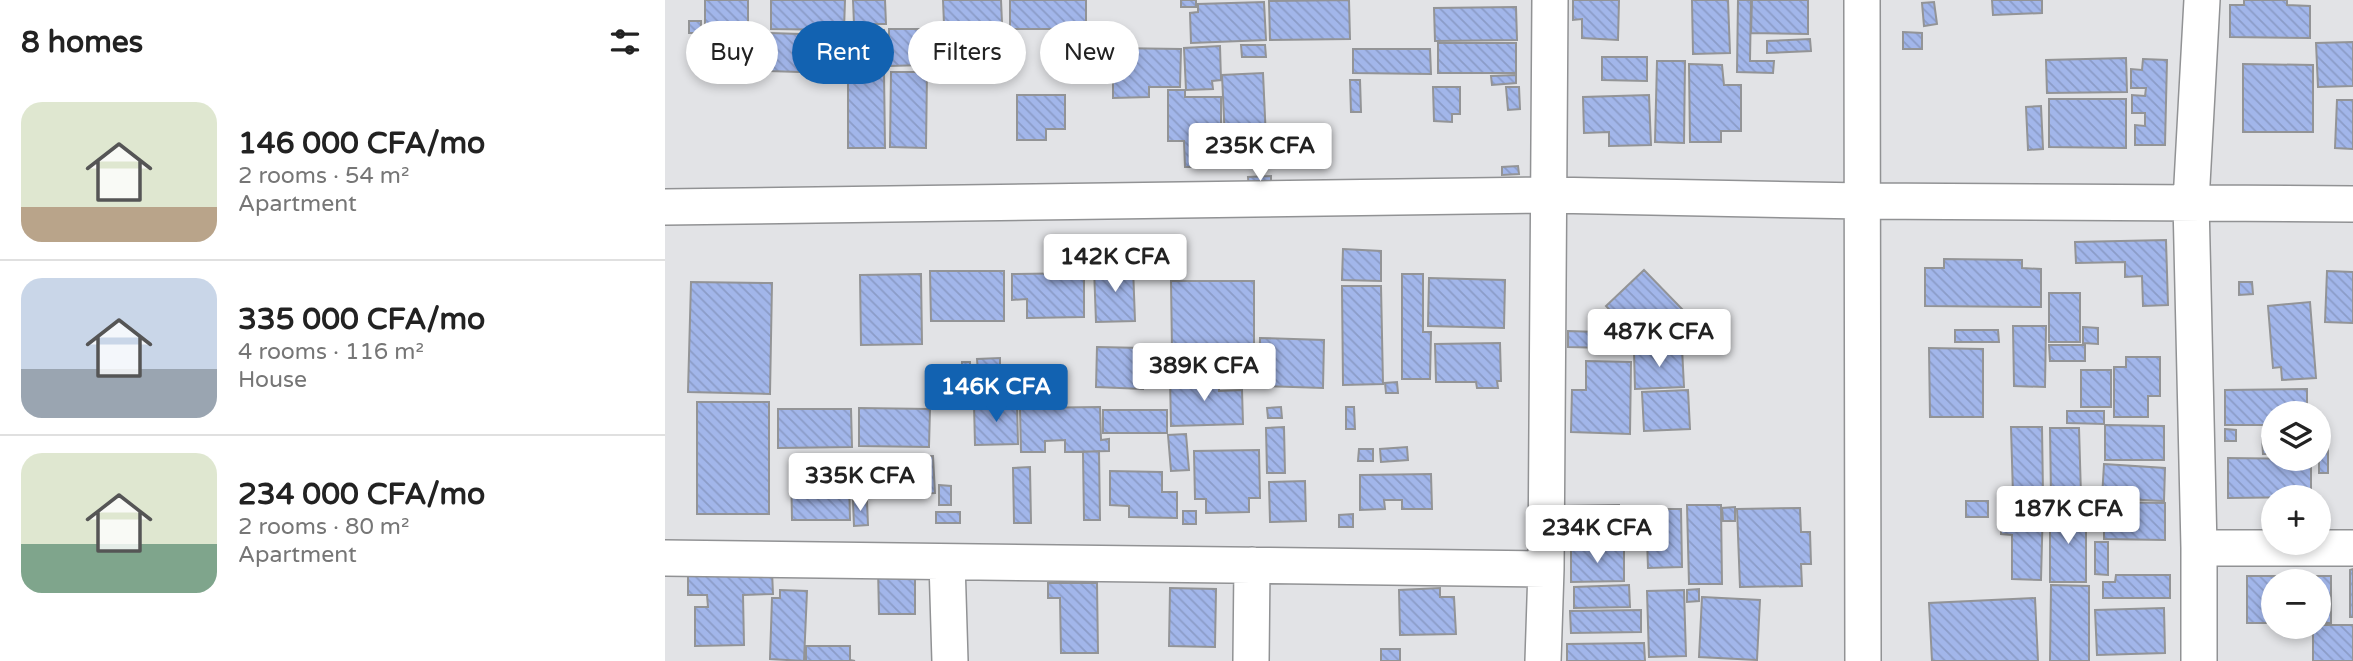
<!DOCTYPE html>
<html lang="en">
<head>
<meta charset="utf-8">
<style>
	:root { --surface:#fff; --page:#f2f2f2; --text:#222; --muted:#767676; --line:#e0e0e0; --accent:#1262b1 }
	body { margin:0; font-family:"Varela Round",sans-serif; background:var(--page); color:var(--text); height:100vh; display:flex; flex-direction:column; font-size:26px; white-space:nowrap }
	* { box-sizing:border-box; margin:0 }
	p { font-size:23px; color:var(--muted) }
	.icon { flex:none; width:38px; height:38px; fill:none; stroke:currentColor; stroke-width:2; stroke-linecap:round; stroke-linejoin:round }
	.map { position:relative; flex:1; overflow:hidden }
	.side { display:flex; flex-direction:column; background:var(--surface); width:665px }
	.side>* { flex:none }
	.guide { position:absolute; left:21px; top:21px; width:665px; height:63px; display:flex; gap:14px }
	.buttons { position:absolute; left:1596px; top:401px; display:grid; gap:14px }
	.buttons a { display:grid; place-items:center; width:70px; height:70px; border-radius:50%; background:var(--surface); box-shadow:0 4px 10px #0003; font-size:35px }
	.price { position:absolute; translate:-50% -60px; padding:0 16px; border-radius:7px; background:#fff; color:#222; font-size:23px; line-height:46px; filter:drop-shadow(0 2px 4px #0008) }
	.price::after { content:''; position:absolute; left:50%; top:42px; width:21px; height:16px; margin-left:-10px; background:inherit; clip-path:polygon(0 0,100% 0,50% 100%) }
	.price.current { background:var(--accent); color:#fff }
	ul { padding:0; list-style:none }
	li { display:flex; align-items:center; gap:21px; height:175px; padding:0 21px }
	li+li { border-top:2px solid var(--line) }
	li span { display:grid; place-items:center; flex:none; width:196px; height:140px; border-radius:21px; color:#555 }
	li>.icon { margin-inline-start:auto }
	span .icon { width:84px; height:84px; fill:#fffc; stroke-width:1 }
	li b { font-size:30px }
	h2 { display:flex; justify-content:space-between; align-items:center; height:84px; padding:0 21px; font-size:30px }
	.chip { padding:0 24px; border-radius:32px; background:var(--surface); box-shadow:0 4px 10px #0003; font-size:24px; line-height:63px }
	.chip.current { background:var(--accent); color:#fff }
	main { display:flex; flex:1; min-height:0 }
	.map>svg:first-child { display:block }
	.building { fill:url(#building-back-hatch); stroke:#939496; stroke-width:2 }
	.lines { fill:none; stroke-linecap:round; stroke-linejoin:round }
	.minor-casing { stroke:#919294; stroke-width:38 }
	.minor { stroke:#fff; stroke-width:35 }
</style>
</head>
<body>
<main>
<section class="side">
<h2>8 homes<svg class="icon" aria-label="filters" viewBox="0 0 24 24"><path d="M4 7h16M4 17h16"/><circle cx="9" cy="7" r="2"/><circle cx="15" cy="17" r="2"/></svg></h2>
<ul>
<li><span style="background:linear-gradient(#dfe7d0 75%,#b9a48a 0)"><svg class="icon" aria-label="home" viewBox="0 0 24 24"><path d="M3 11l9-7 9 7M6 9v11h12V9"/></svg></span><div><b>146 000 CFA/mo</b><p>2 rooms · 54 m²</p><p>Apartment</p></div></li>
<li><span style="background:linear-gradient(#c9d6e8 65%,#9aa5b1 0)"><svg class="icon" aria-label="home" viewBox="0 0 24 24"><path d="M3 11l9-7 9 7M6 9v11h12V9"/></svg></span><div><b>335 000 CFA/mo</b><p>4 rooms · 116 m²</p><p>House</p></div></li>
<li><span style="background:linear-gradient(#dfe7d0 65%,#7fa58c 0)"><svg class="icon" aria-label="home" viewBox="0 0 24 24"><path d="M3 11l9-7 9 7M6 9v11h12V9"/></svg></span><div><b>234 000 CFA/mo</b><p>2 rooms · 80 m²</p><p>Apartment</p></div></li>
</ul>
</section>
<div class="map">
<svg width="1688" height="661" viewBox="0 0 1688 661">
	<defs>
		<pattern id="building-back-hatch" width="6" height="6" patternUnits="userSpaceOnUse" patternTransform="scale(1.75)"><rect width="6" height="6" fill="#a2b6ea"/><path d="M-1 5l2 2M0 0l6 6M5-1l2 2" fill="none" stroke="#8b9cc8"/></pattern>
	</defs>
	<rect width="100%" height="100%" fill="#e2e3e6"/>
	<path class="building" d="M40,0H83V30L40,29Z
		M106,0H180L179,30L106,29Z
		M188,0H220L221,24H189Z
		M278,0H336L337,23L279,24Z
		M345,0H421V29H345Z
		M516,0H531V7H516Z
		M684,0L685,39L605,40L604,1Z
		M908,0H954L953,40L917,38V19L908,20Z
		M1027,0H1063L1065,53L1028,54Z
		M1073,0H1086L1085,61H1109L1108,73L1072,72Z
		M1087,0H1143V34L1086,33Z
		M1327,0H1377V13L1328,15Z
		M1579,0H1622V5L1645,6V38L1565,37V5H1579Z
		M599,2L601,40L526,43L525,13L533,12V4Z
		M1269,2L1272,24L1259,26L1257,3Z
		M851,7L852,40L770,41L769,8Z
		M24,21H36V33H24Z
		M261,28H303L304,70H262Z
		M224,29H260V65L224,66Z
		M183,30H219V66H183Z
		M1238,32L1257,33V49H1238Z
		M105,33L135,34L134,72L104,71Z
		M178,34L179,70H159L158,35Z
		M1145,39L1146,51L1102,53V41Z
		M1688,42V86L1653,87L1651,43Z
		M773,43H851V73H773Z
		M576,45H600L601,57H577Z
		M555,46L556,80L547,81L548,89L521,90L519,48Z
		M448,48L516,49L515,87H484V97L448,98Z
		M688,49H765L766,74L688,73Z
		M937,57H982V81L937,80Z
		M1461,58L1462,92L1382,93L1381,60Z
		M1478,59L1502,60L1500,145H1470V125L1480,126V113H1467V95L1480,96L1481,88H1466V69L1477,70Z
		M992,61H1020L1019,143L990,142Z
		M1024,64L1057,65L1059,85H1076V131H1056V142H1025Z
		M1578,64L1648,65V132H1578Z
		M183,71H219L220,148H183Z
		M226,72H262L261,148L225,147Z
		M598,73L601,139L560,140L557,75Z
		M851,75V83L827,85L826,76Z
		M685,80H695L696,112H686Z
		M768,87H795V114H787V122L769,121Z
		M841,87H854L855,109L843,110Z
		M503,90H520V97H556V167H520L519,141H503Z
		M352,95H400V129H381V140H352Z
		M984,95L986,145L944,146V132L919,133L918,97Z
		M1384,99H1461V148L1384,147Z
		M1672,100H1688V149L1670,148Z
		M1376,106L1378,149L1363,150L1361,107Z
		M587,149H600V165H588Z
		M853,166L854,174L837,175V167Z
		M606,176V190L584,191L583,177Z
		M1501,240L1503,305L1478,306L1477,276L1460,277V262L1411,263L1410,242Z
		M678,249L716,251V281L677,280Z
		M1279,259L1357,260V268L1376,269V307L1260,306V268H1279Z
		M468,267L470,321L431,322L429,268Z
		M979,270L1017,309L979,346L941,306Z
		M265,271H339V321H266Z
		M1662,271L1688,272V323L1660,322Z
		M419,273V317L362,318V299L347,300V274Z
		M256,274L257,344L196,345L195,275Z
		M737,274H758V332H766L765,379H737Z
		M764,278L840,280L839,328L763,326Z
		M506,281H589V349L507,350Z
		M26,282L107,283L105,394L23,392Z
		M1574,282H1587L1588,294L1574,295Z
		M677,286H716L718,384L678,385Z
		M1384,293H1415V342H1384Z
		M1645,302L1651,378L1617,380L1616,367L1608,368L1603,306Z
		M1348,326H1381L1380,387L1349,386Z
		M1418,327L1433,328V344L1418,343Z
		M1290,330H1333L1334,342H1290Z
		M903,331L933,332V341H943V348L903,347Z
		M595,338L659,340L658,388L594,386Z
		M835,343L836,381H832L833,388H812L811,382H771L770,344Z
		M1384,345H1420V361H1385Z
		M432,347L479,348L478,389L431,387Z
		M1017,348L1019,387L970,389L969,351Z
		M1264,348L1318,349V417H1265Z
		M1461,357H1495V396H1483V417H1449V367H1461Z
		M335,358V372H313L312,359Z
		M921,361L966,362L965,434L906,432L907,390H921Z
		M297,362H305V371H297Z
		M270,370H295V406H270Z
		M1416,370H1446V407H1416Z
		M554,377V391L577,390L578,424L506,426L505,378Z
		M732,382L733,393H721L720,383Z
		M1642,389V413H1608V425H1560V390Z
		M1023,390L1025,429L979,431L977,392Z
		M32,402H104V514H32Z
		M309,404H352L353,444L310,445Z
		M435,407L436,440L444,439V451L400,452V440L380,441V452H356L355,408Z
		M616,407L617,418H603L602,408Z
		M681,407H689L690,429H681Z
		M194,408L265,409L264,447L194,446Z
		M113,409H186L187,447L113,448Z
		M438,410H502V433H438Z
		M1402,411H1439V424L1402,423Z
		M1440,425L1499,426V460H1440Z
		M619,427L620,473H602L601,428Z
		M1346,427H1377L1378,494L1348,495Z
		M1385,428H1414L1416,495L1386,496Z
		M1560,429L1571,430V441H1560Z
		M521,434L524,470L506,471L503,435Z
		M1597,438H1608V454H1598Z
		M1654,442H1663V473H1654Z
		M742,447L743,460L716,462L715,449Z
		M694,449H708V461H693Z
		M594,450L595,498H584V512L541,513V499H530L529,451Z
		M434,451L435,520H419L418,452Z
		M268,456L270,493L250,494L248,457Z
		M1563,458L1646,459V497L1563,498Z
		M165,464V477H184L185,520H127L126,465Z
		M1439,464L1500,468L1499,501L1437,498Z
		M365,467L366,523H349L348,468Z
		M445,471L497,472V492H512V518L464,517V506L445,505Z
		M766,474L767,509H737V500H719L720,509L695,510V475Z
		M640,481L641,521L605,522L604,482Z
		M274,485L286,486V505H274Z
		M188,501H202L203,525L189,526Z
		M1301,501H1323V517H1301Z
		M1336,502L1378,503L1376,580L1347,579V535L1336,534Z
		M1439,502L1500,503V540L1439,539Z
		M954,505L955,542L905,543L904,526H897V506Z
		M1022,505H1056L1057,584H1024Z
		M1070,507V521H1058L1057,508Z
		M1135,508L1136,532H1145L1146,564H1136L1137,586L1075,587L1072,509Z
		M981,509H1016L1017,567L983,568Z
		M518,511H531V524H518Z
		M1385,511H1421V582H1385Z
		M271,512H295V523H271Z
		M688,514V527H674V515Z
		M1430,542H1443V575L1430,574Z
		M906,549H959V581L906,582Z
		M213,568H250V614H214Z
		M1688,569V617H1685V570Z
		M107,571L108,594L78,595L79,645L30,646V607H43L42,595H23V572Z
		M1451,575H1505V598H1438V582H1450Z
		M1582,576H1666V623H1654V581H1608V623H1582Z
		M383,583H432L433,653H396L395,598H383Z
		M964,585L965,607L909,608V587Z
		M1386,585L1424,586V661H1385Z
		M505,588L551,589L550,647L504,646Z
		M775,588V597H789L791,634L735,635L734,590Z
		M1034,589V601L1022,602V590Z
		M115,590L142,591L139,661L105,659L107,598H115Z
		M1019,590L1021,656L984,657L982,591Z
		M1037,597L1095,600L1092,660L1034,657Z
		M1370,598L1373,661H1267L1264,603Z
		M1499,608L1500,653L1432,655L1430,610Z
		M976,610V632L906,633L905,611Z
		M1654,625H1688V661H1648V626Z
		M979,643L980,661H902V644Z
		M141,646H185V660L190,661H141Z
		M716,649H735V661H716Z"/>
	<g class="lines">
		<defs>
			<path id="minor" d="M1197,0L1198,661
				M0,207L883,195L1198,201L1688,204
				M1534,548H1688
				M0,558L881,569
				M282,562L285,661
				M586,661L587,565
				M878,661L881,569L885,0
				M1534,661V548L1526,202L1537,0"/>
		</defs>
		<use href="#minor" class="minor-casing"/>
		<use href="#minor" class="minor"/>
	</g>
</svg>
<div class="buttons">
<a><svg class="icon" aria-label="layers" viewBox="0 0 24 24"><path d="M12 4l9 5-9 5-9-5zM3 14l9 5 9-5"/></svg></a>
<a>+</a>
<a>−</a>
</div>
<b class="price" style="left:595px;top:183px">235K CFA</b>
<b class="price" style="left:450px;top:294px">142K CFA</b>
<b class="price" style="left:994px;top:369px">487K CFA</b>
<b class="price" style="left:539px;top:403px">389K CFA</b>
<b class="price current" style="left:331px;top:424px">146K CFA</b>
<b class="price" style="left:195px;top:513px">335K CFA</b>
<b class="price" style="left:1403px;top:546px">187K CFA</b>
<b class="price" style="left:932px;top:565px">234K CFA</b>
<div class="guide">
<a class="chip">Buy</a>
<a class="chip current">Rent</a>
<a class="chip">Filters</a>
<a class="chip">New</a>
</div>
</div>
</main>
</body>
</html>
